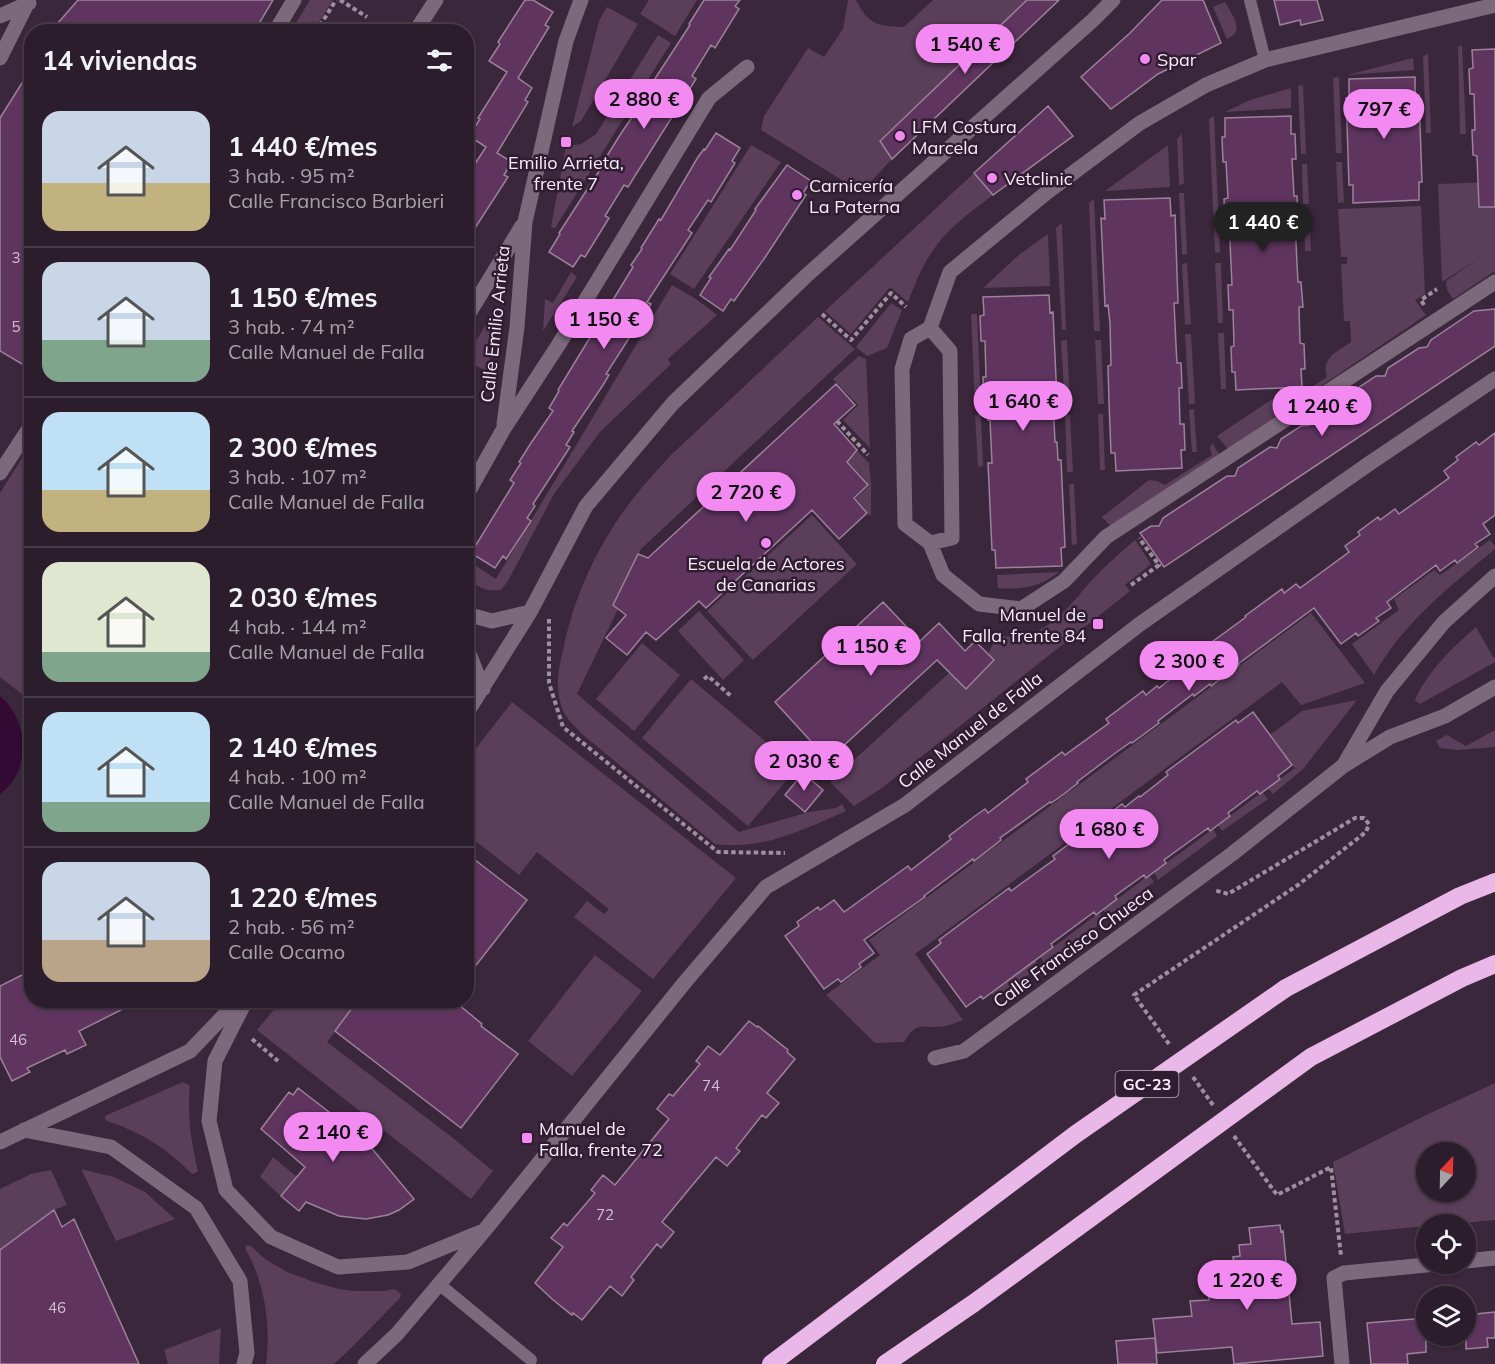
<!DOCTYPE html>
<html lang="es">
<head>
<meta charset="utf-8">
<style>
	:root { --surface:#2c1d2c; --page:#342634; --text:#f1f3f6; --muted:#a6a2a9; --line:#483b48; --accent:#f28af2 }
	body { margin:0; font-family:Mulish,sans-serif; background:var(--page); color:var(--text); height:100vh; display:flex; flex-direction:column; font-size:22px; white-space:nowrap }
	* { box-sizing:border-box; margin:0 }
	p { font-size:20px; color:var(--muted) }
	.icon { flex:none; width:33px; height:33px; fill:none; stroke:currentColor; stroke-width:2; stroke-linecap:round; stroke-linejoin:round }
	.map { position:relative; flex:1; overflow:hidden }
	.panel { position:absolute; left:24px; top:24px; width:450px; height:984px; display:flex; flex-direction:column; background:var(--surface); border-radius:24px; box-shadow:0 2px 4px #0004,0 0 0 2px var(--line) }
	.panel>* { flex:none }
	.needle { width:39px; rotate:22deg }
	.controls { position:absolute; left:1416px; top:1142px; display:grid; gap:12px }
	.controls a { display:grid; place-items:center; width:60px; height:60px; border-radius:50%; background:var(--surface); box-shadow:0 2px 4px #0004,0 0 0 2px var(--line); font-size:30px }
	.price { position:absolute; translate:-50% -51px; padding:0 14px; border-radius:21px; background:var(--accent); color:#111; font-size:20px; line-height:39px; filter:drop-shadow(0 2px 3px #0008) }
	.price::after { content:''; position:absolute; left:50%; top:36px; width:18px; height:14px; margin-left:-9px; background:inherit; clip-path:polygon(0 0,100% 0,50% 100%) }
	.price.selected { background:#222; color:#fff }
	ul { padding:0; list-style:none }
	li { display:flex; align-items:center; gap:18px; height:150px; padding:0 18px }
	li+li { border-top:2px solid var(--line) }
	li span { display:grid; place-items:center; flex:none; width:168px; height:120px; border-radius:18px; color:#555 }
	li>.icon { margin-inline-start:auto }
	span .icon { width:72px; height:72px; fill:#fffc; stroke-width:1 }
	li b { font-size:26px }
	h2 { display:flex; justify-content:space-between; align-items:center; height:72px; padding:0 18px; font-size:26px }
	.map>svg:first-child { display:block }
	.green { fill:#5a3e5a; fill-rule:evenodd }
	.water { fill:#330a34 }
	.building { fill:#5f355f; stroke:#9b829a; stroke-width:1.5 }
	.lines { fill:none; stroke-linecap:round; stroke-linejoin:round }
	.path { stroke:#9e8e9e; stroke-width:4; stroke-dasharray:4.5 3; stroke-linecap:butt }
	.service { stroke:#7d697c; stroke-width:12 }
	.minor { stroke:#7d697c; stroke-width:15 }
	.motorway { stroke:#e9b7e8; stroke-width:18 }
	.poi-dot { fill:#f28af2; stroke:#311d31; stroke-width:2 }
	.labels { text-anchor:middle; dominant-baseline:central; stroke-width:5; stroke-linejoin:round; paint-order:stroke }
	.number-label { font-size:15px; fill:#d2bed2 }
	.shield { fill:#311d31; stroke:#bdaebd; stroke-width:1.5 }
	.shield-label { font-size:16px; font-weight:bold; fill:#f9ecf9 }
	.poi-label { font-size:18px; fill:#f9ecf9; stroke:#311d31; text-anchor:start }
	.street-label { font-size:18px; fill:#f9ecf9; stroke:#311d31 }
</style>
</head>
<body>
<div class="map">
<svg width="1495" height="1364" viewBox="0 0 1495 1364">
	<rect width="100%" height="100%" fill="#3b273b"/>
	<path class="green" d="M310,0H333L313,31H291Z
		M649,0H697L675,36L640,14Z
		M848,0H856C869,25 877,26 904,27L933,0H1027L880,140L892,159L861,192L761,130L764,116L808,48L824,57L843,29Z
		M1225,2C1232,15 1246,31 1227,39L1213,7Z
		M607,7L638,24L581,121L572,127L599,21Z
		M658,35L671,43L555,228L551,227L566,146L581,144L596,134Z
		M1462,45L1466,134H1460L1458,47Z
		M1428,54L1431,133H1426L1423,56Z
		M1413,58L1414,70L1347,75Z
		M1339,77L1342,153H1336L1333,78Z
		M1303,85L1306,154H1301L1298,86Z
		M1291,88V108L1225,112L1250,100Z
		M1214,116L1220,253L1215,252L1209,119Z
		M1182,134L1184,184L1179,185L1177,139Z
		M751,145L781,162L694,289L670,274Z
		M1168,145L1170,187L1105,191Z
		M1336,162H1342L1344,202L1338,203Z
		M1302,164H1307L1309,204H1303Z
		M974,173L993,195C971,212 947,228 932,252C921,267 915,285 908,302L890,287L851,334L825,311Z
		M1495,182V271L1453,299C1448,292 1446,289 1446,281L1483,256L1442,282L1438,184Z
		M1179,193H1184L1187,254L1182,255Z
		M1094,199L1100,331H1094L1089,203Z
		M1421,206L1425,294L1415,300L1426,315L1228,449L1217,436L1274,398L1282,407L1327,377C1321,357 1337,352 1351,342L1350,321H1344L1341,264H1347V257H1341L1338,209Z
		M1304,212H1309L1311,251H1305Z
		M1062,223L1066,330H1062L1056,228Z
		M1048,234L1050,286L983,288L1020,254Z
		M1187,263L1191,324L1185,325L1182,264Z
		M1215,263H1221L1223,323H1218Z
		M571,272L577,277L543,331L545,299L553,303Z
		M672,285L696,299L717,315L668,359L671,364L600,432L554,494L508,581L501,590C481,593 464,581 467,560L496,579Z
		M891,303L902,310L887,348L867,356L856,347Z
		M494,311L497,312L493,346L487,372L467,360V356Z
		M971,314H977L981,406H975Z
		M818,317L855,349L641,549L613,604L618,609L577,694L739,832L809,812L836,808L842,804L846,811C805,829 761,851 715,844L582,734C574,725 564,717 561,705C555,684 559,666 564,646C575,592 601,539 635,496C646,482 659,468 671,455Z
		M1218,333H1224L1226,389H1221Z
		M1185,334H1191L1195,404H1189Z
		M1067,340L1070,406L1065,407L1061,341Z
		M1095,340H1101L1104,404H1098Z
		M859,356L866,359L870,448L843,420L858,405L833,379Z
		M1194,409L1197,452H1192L1189,410Z
		M1098,414H1103L1105,470H1100Z
		M975,415H981L983,466L978,467Z
		M1065,415H1070L1073,472H1067Z
		M1212,443L1220,456L1112,528L1102,517L1149,480L1157,481L1165,485L1212,455L1210,448Z
		M31,444V533L22,548L31,554V701L0,677V493Z
		M857,451L869,463L871,484V517L856,498L869,486L865,480L842,455L848,458L852,457Z
		M1069,484H1074L1077,544L1072,545Z
		M812,515L857,564L753,660L707,611Z
		M1135,540L1151,564L1125,585L1130,591L882,788L854,806L830,782L949,673L966,688L994,661L988,654L997,636C1003,636 1009,637 1015,637C1050,634 1070,605 1091,581C1105,566 1120,553 1135,540Z
		M1490,540L1495,546V549C1450,586 1403,623 1374,675L1352,644L1399,610L1394,599L1434,570L1440,575Z
		M1059,572C1040,587 1021,590 998,588L997,575Z
		M699,611L744,660L723,680L678,631Z
		M1311,613L1365,683L1301,705L1282,682L915,954L963,1020C957,1022 951,1025 945,1026C922,1030 919,1018 904,1042L875,1043L826,995L880,955L869,940Z
		M1476,627L1493,657H1495V662L1420,704L1417,702L1415,700C1426,673 1454,646 1476,627Z
		M642,643L680,675L634,731L596,699Z
		M691,679L797,768L748,826L642,738Z
		M1357,700L1303,769L1273,794L1268,788L1295,768L1270,735L1302,711Z
		M512,702L736,878L653,979L574,917L587,901L604,914L609,909L537,852L519,875L468,835L467,836V760Z
		M1495,730V747L1457,750L1440,748L1436,741L1447,735L1466,746Z
		M1262,792L1268,799L1222,831L1218,825Z
		M1213,829L1217,836L1158,880L1154,872Z
		M1149,875L1154,882L1109,916L1103,910Z
		M1099,913L1105,920L1045,964L1040,957Z
		M595,955L642,991L572,1076L528,1041Z
		M1035,960L1039,967L996,999L991,993Z
		M281,1001H358L327,1042L453,1138L493,1171L471,1199L257,1030Z
		M183,1082L190,1086C187,1115 191,1142 198,1171L194,1174L191,1173C165,1147 142,1133 107,1121L105,1119V1116L107,1115Z
		M1495,1083V1220L1453,1224H1426V1226L1345,1234L1333,1162L1424,1116ZM1426,1152H1466V1191H1426Z
		M273,1157L297,1177L281,1196L260,1177Z
		M81,1169L114,1177L145,1192L175,1219L116,1241Z
		M51,1170L67,1205L54,1210L0,1250V1189L31,1174Z
		M247,1245L251,1246L265,1259L287,1272L317,1283L339,1289L355,1291H384L395,1289L401,1294L400,1298L352,1347L334,1364H266C271,1325 265,1283 245,1248Z
		M221,1328L219,1364H168L164,1350Z"/>
	<path class="water" d="M0,696C29,719 32,772 0,794Z"/>
	<path class="building" d="M78,0H273L254,32H50Z
		M525,0H533L553,12L545,25L549,27L518,78L532,88L525,100L528,102L497,153L512,162L504,175L508,177L466,242V181L472,171L471,170L486,147L469,136L480,119L478,118L507,72L489,61L500,44L498,42Z
		M704,0H740L735,6L739,9L715,48L711,45L692,76L696,79L628,187L624,185L605,216L609,218L585,257L581,255L573,267L549,252L560,234L559,233L603,165L602,164L620,135L647,95L645,94L690,25L689,24Z
		M1027,0H1059L892,159L880,141Z
		M1162,0H1203L1221,43L1158,74L1111,109L1081,77L1130,33Z
		M1274,0H1317L1323,20L1301,25L1300,20L1280,25Z
		M1495,49V207H1479L1477,156L1473,155L1472,130H1475L1474,94H1470L1469,69L1473,68L1472,50Z
		M32,67V370L0,351V118Z
		M1415,77V95H1419L1422,182H1419V200L1353,203V185H1349L1347,123L1346,98H1349V79Z
		M1048,106L1073,136L993,195L974,173Z
		M1291,116V134H1295L1296,159H1292L1294,196H1297L1298,221H1295L1297,264L1298,282H1301L1303,307H1299L1300,343L1304,344L1305,369H1301L1302,387L1236,390L1235,372H1232L1231,347L1234,346L1233,310H1229L1228,285H1232L1230,242L1229,224H1225L1224,199L1228,198L1226,162H1223L1222,137H1225V118Z
		M716,133L740,148L732,161L735,163L711,202L708,200L688,230L692,233L647,302L651,304L606,374L609,375L603,385L572,431L574,432L566,445L570,447L533,504L535,506L527,518L531,521L506,559L503,556L495,568L471,553L514,483L510,480L521,463L519,462L531,443L553,411L549,408L559,391L558,390L633,267L631,265L642,249L641,248L659,219L661,220L698,157L704,149L705,150Z
		M787,165L811,181L803,193L806,195L766,256L734,301L731,299L723,311L700,295L711,278L709,277L729,249L730,250L756,210L755,209Z
		M1170,198L1171,216L1175,215L1178,303H1174L1176,345L1177,363H1181L1182,388H1179L1180,424H1184L1185,450H1181L1182,468L1116,471L1115,453H1111L1109,402L1108,366L1111,365L1110,323L1108,305L1105,306L1101,218L1105,219L1104,200Z
		M1049,295L1050,313L1053,312L1057,400H1053L1055,442H1057L1058,460H1061L1065,547L1061,548L1062,566L996,568L995,550H992L988,463H992L990,420H988L987,402L984,403L983,377H986L985,341H981L980,316L984,315L983,297Z
		M1495,309V346L1164,567L1140,533L1151,526H1159L1163,518L1227,476H1235L1238,468L1270,447L1277,448L1281,439L1301,426L1310,425L1314,418L1343,398L1352,397L1355,390L1376,376H1385L1388,368L1419,348L1427,347L1431,340L1474,311Z
		M836,384L855,405L834,424L857,450L847,462L868,485L854,498L867,513L839,539L812,510L706,608L699,601L656,640L646,632L627,655L606,638L626,615L613,605L638,554L648,558Z
		M1495,433V515L1483,524L1490,534L1475,544L1478,547L1457,563L1455,560L1440,571L1436,565L1387,602L1391,608L1376,618L1379,621L1358,636L1356,633L1341,644L1314,608L1238,664L1239,665L1211,686L1210,684L1194,696L1193,694L1158,721L1159,723L1132,743L1131,742L1114,754L1077,782L1078,783L1064,794L1051,803L1050,802L1000,838L1001,840L974,861L973,859L924,896L925,897L864,940L874,953L859,964L861,967L841,982L838,979L824,989L785,936L799,926L797,922L818,907L820,910L834,900L844,912L908,866L911,870L951,839L949,836L975,816L985,809L988,813L1028,782L1026,779L1062,752L1065,755L1109,723L1106,719L1143,691L1146,695L1157,686L1159,688L1188,665L1186,661L1246,617L1245,616L1282,589L1284,593L1296,584L1300,588L1349,552L1345,546L1360,535L1358,532L1378,517L1380,520L1395,509L1399,514L1449,478L1444,471L1458,460L1456,457L1476,442L1479,445Z
		M883,602L920,641L939,623L965,651L975,641L994,660L966,689L937,660L828,760L775,702Z
		M1253,712L1292,765L1278,776L1280,779L1260,794L1257,791L1228,813L1230,816L1210,831L1208,828L1164,860L1166,863L1146,878L1144,875L1115,896L1117,899L1096,915L1094,912L1051,944L1053,947L991,993L983,999L981,996L966,1007L927,954L941,943L939,940L1009,888L1011,891L1055,859L1053,856L1122,804L1125,807L1139,796L1140,797L1168,775L1166,772L1236,720L1238,723Z
		M803,773L823,790L805,812L785,795Z
		M466,853L527,900L466,978Z
		M32,970V1000H141L79,1031L86,1045L67,1054L65,1050L27,1068L30,1072L12,1081L0,1057V986Z
		M358,1000H453L482,1024L481,1026L518,1054L461,1128L335,1031Z
		M749,1021L757,1027L758,1026L788,1050L787,1052L795,1059L767,1093L779,1103L766,1118L762,1115L736,1148L740,1151L727,1166L716,1157L690,1188L662,1222L674,1232L661,1248L657,1244L631,1277L634,1280L622,1296L610,1286L582,1320L573,1313L572,1315L552,1299L535,1283L563,1247L551,1238L564,1223L567,1226L595,1193L591,1190L603,1175L615,1185L669,1119L657,1109L669,1094L673,1096L700,1064L696,1061L708,1046L720,1055Z
		M298,1088L364,1139L414,1199L399,1210L388,1215L366,1219L339,1216L306,1202L299,1211L281,1196L305,1167L261,1129L289,1092L293,1095Z
		M54,1210L62,1227L74,1219L139,1364H0V1250Z
		M1280,1225L1281,1232L1283,1231L1292,1324L1320,1322L1323,1356L1234,1364L1232,1347L1157,1353L1153,1319L1192,1316L1190,1301L1209,1300L1208,1291L1237,1288L1233,1257L1240,1256L1239,1245L1251,1244L1249,1228Z
		M1495,1312V1338H1487L1488,1347L1466,1349V1315Z
		M1426,1318V1352L1407,1354L1408,1364H1371L1367,1323Z
		M1155,1338L1157,1364H1118L1116,1341Z"/>
	<g class="lines">
		<path class="path" d="M340,0L367,17
			M316,32L336,0
			M1424,305L1421,300L1437,289
			M822,314L851,340L891,293L906,307
			M837,421L868,455
			M1131,585L1159,565L1139,538
			M549,619V683L563,727L718,852L785,853
			M704,679L708,676L731,696
			M252,1039L278,1061
			M1169,1044L1134,995L1298,885L1366,832L1369,824L1364,818H1355L1228,894L1214,890
			M1193,1077L1213,1105
			M1234,1136L1277,1195L1331,1167L1341,1256"/>
		<path class="service" d="M1250,0L1265,60
			M439,1284L531,1360"/>
		<path class="minor" d="M0,16L29,3
			M275,32L294,0
			M415,32L436,0
			M0,58L27,4
			M466,318L522,226
			M930,328L950,351L952,538L930,543L905,524L902,369L911,339L930,328L950,272L1046,193L1140,123L1206,85L1265,60L1495,5
			M504,424L517,327L525,222L566,41L581,0
			M0,473L32,424
			M466,496L503,430L559,344L709,98L747,67
			M930,543L943,575L979,604L1021,609L1064,581L1106,537L1495,282
			M466,614L492,621L530,612
			M466,646L483,689
			M466,714L530,612L586,506L673,403L806,276L1093,20L1113,0
			M1345,763L1387,691L1444,622L1495,576
			M246,1000L215,1061L209,1121L226,1190L271,1237L338,1267L408,1262L481,1232
			M935,1058L964,1051L1232,854L1343,766L1390,737L1445,716L1495,687
			M24,1130L111,1147L196,1208L240,1281L247,1353L244,1364
			M0,1142L190,1051L239,1000
			M1466,1261L1495,1258
			M365,1364L397,1334L484,1231L685,982L766,887L905,805L1140,624L1370,463L1495,379
			M1342,1364L1334,1278L1344,1273L1447,1263"/>
		<path class="motorway" d="M771,1364L1076,1134L1286,988L1460,896L1495,882
			M885,1364L974,1303L1311,1057L1462,978L1495,964"/>
	</g>
	<g class="poi-dot">
		<circle cx="1145" cy="59" r="6"/>
		<circle cx="900" cy="136" r="6"/>
		<rect x="560" y="136" width="12" height="12" rx="3"/>
		<circle cx="992" cy="178" r="6"/>
		<circle cx="797" cy="195" r="6"/>
		<circle cx="766" cy="543" r="6"/>
		<rect x="1092" y="618" width="12" height="12" rx="3"/>
		<rect x="521" y="1132" width="12" height="12" rx="3"/>
	</g>
	<g class="labels">
		<g class="number-label">
			<text x="16" y="257">3</text>
			<text x="16" y="326">5</text>
			<text x="18" y="1039">46</text>
			<text x="711" y="1085">74</text>
			<text x="605" y="1214">72</text>
			<text x="57" y="1307">46</text>
		</g>
		<rect class="shield" x="1115.5" y="1071" width="63" height="26" rx="4.5"/>
		<g class="shield-label">
			<text x="1147" y="1084">GC-23</text>
		</g>
		<g class="poi-label">
			<text x="1157" y="59">Spar</text>
			<text x="912" y="126">LFM Costura<tspan x="912" dy="21">Marcela</tspan></text>
			<text x="566" y="162" text-anchor="middle">Emilio Arrieta,<tspan x="566" dy="21">frente 7</tspan></text>
			<text x="1004" y="178">Vetclinic</text>
			<text x="809" y="185">Carnicería<tspan x="809" dy="21">La Paterna</tspan></text>
			<text x="766" y="563" text-anchor="middle">Escuela de Actores<tspan x="766" dy="21">de Canarias</tspan></text>
			<text x="1086" y="614" text-anchor="end">Manuel de<tspan x="1086" dy="21">Falla, frente 84</tspan></text>
			<text x="539" y="1128">Manuel de<tspan x="539" dy="21">Falla, frente 72</tspan></text>
		</g>
		<g class="street-label">
			<text transform="translate(495 324) rotate(-84)">Calle Emilio Arrieta</text>
			<text transform="translate(970 730) rotate(-38)">Calle Manuel de Falla</text>
			<text transform="translate(1073 947) rotate(-36)">Calle Francisco Chueca</text>
		</g>
	</g>
</svg>
<div class="controls">
<a><svg class="needle" viewBox="-14 -14 28 28"><path d="M0-13l5 13h-10z" fill="#e53935"/><path d="M0 13l5-13h-10z" fill="#a6a2a9"/></svg></a>
<a><svg class="icon" aria-label="locate" viewBox="0 0 24 24"><circle cx="12" cy="12" r="6"/><path d="M12 2v4M12 18v4M2 12h4M18 12h4"/></svg></a>
<a><svg class="icon" aria-label="layers" viewBox="0 0 24 24"><path d="M12 4l9 5-9 5-9-5zM3 14l9 5 9-5"/></svg></a>
</div>
<b class="price" style="left:965px;top:75px">1 540 €</b>
<b class="price" style="left:644px;top:130px">2 880 €</b>
<b class="price" style="left:1384px;top:140px">797 €</b>
<b class="price selected" style="left:1263px;top:253px">1 440 €</b>
<b class="price" style="left:604px;top:350px">1 150 €</b>
<b class="price" style="left:1023px;top:432px">1 640 €</b>
<b class="price" style="left:1322px;top:437px">1 240 €</b>
<b class="price" style="left:746px;top:523px">2 720 €</b>
<b class="price" style="left:871px;top:677px">1 150 €</b>
<b class="price" style="left:1189px;top:692px">2 300 €</b>
<b class="price" style="left:804px;top:792px">2 030 €</b>
<b class="price" style="left:1109px;top:860px">1 680 €</b>
<b class="price" style="left:333px;top:1163px">2 140 €</b>
<b class="price" style="left:1247px;top:1311px">1 220 €</b>
<section class="panel">
<h2>14 viviendas<svg class="icon" aria-label="filters" viewBox="0 0 24 24"><path d="M4 7h16M4 17h16"/><circle cx="9" cy="7" r="2"/><circle cx="15" cy="17" r="2"/></svg></h2>
<ul>
<li><span style="background:linear-gradient(#c9d6e8 60%,#c2b280 0)"><svg class="icon" aria-label="home" viewBox="0 0 24 24"><path d="M3 11l9-7 9 7M6 9v11h12V9"/></svg></span><div><b>1 440 €/mes</b><p>3 hab. · 95 m²</p><p>Calle Francisco Barbieri</p></div></li>
<li><span style="background:linear-gradient(#c9d6e8 65%,#7fa58c 0)"><svg class="icon" aria-label="home" viewBox="0 0 24 24"><path d="M3 11l9-7 9 7M6 9v11h12V9"/></svg></span><div><b>1 150 €/mes</b><p>3 hab. · 74 m²</p><p>Calle Manuel de Falla</p></div></li>
<li><span style="background:linear-gradient(#bfe0f5 65%,#c2b280 0)"><svg class="icon" aria-label="home" viewBox="0 0 24 24"><path d="M3 11l9-7 9 7M6 9v11h12V9"/></svg></span><div><b>2 300 €/mes</b><p>3 hab. · 107 m²</p><p>Calle Manuel de Falla</p></div></li>
<li><span style="background:linear-gradient(#dfe7d0 75%,#7fa58c 0)"><svg class="icon" aria-label="home" viewBox="0 0 24 24"><path d="M3 11l9-7 9 7M6 9v11h12V9"/></svg></span><div><b>2 030 €/mes</b><p>4 hab. · 144 m²</p><p>Calle Manuel de Falla</p></div></li>
<li><span style="background:linear-gradient(#bfe0f5 75%,#7fa58c 0)"><svg class="icon" aria-label="home" viewBox="0 0 24 24"><path d="M3 11l9-7 9 7M6 9v11h12V9"/></svg></span><div><b>2 140 €/mes</b><p>4 hab. · 100 m²</p><p>Calle Manuel de Falla</p></div></li>
<li><span style="background:linear-gradient(#c9d6e8 65%,#b9a48a 0)"><svg class="icon" aria-label="home" viewBox="0 0 24 24"><path d="M3 11l9-7 9 7M6 9v11h12V9"/></svg></span><div><b>1 220 €/mes</b><p>2 hab. · 56 m²</p><p>Calle Ocamo</p></div></li>
</ul>
</section>
</div>
</body>
</html>
